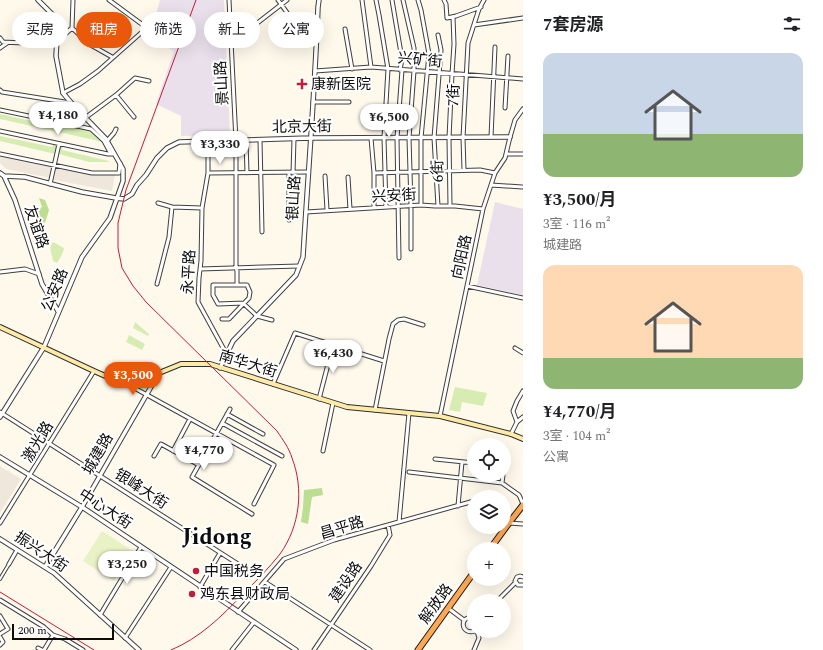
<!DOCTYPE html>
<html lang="zh">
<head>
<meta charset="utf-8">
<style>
	:root { --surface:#fff; --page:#f2f2f2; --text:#202124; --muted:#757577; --accent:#ea580c }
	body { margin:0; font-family:Spectral,"Noto Sans SC",serif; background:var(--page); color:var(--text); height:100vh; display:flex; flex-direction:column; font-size:15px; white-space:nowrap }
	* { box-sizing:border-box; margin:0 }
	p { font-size:13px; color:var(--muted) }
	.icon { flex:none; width:22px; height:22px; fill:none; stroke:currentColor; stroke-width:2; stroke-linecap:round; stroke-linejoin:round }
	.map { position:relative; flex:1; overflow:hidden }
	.drawer { display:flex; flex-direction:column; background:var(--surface); width:300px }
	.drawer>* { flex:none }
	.hud { position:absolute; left:12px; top:12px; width:380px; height:36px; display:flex; gap:8px }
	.tools { position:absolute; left:467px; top:438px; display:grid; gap:8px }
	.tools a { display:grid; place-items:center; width:44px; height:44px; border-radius:50%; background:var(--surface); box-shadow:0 4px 16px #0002; font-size:20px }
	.scale { position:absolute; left:12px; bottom:10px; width:102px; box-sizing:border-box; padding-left:4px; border:2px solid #0c0c0c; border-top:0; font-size:11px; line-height:14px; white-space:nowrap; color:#0c0c0c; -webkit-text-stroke:3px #fff; paint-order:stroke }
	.price { position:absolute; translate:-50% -34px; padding:0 9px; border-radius:14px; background:#fff; color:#222; font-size:13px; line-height:26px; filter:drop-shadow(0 1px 2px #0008) }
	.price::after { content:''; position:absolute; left:50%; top:24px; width:12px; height:9px; margin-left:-6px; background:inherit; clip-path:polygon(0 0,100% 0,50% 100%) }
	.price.on { background:var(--accent); color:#fff }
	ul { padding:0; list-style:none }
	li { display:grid; align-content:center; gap:8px; height:212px; padding:0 20px }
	li span { display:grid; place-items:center; height:124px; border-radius:12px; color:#555 }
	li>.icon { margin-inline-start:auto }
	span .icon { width:72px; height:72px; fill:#fffc; stroke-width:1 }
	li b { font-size:17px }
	h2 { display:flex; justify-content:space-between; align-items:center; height:48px; padding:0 20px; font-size:17px }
	.chip { padding:0 14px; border-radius:18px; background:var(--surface); box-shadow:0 4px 16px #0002; font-size:14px; line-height:36px }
	.chip.on { background:var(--accent); color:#fff }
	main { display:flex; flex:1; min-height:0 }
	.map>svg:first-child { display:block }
	.industrial { fill:#e9e0ec }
	.green { fill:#d7ecb3 }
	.forest { fill:#bcde91 }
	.pitch { fill:#e8f2c5 }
	.plaza { fill:#efe7db }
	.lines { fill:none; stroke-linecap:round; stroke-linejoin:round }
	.pedestrian-casing { stroke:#3f3f3f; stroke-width:4 }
	.minor-casing { stroke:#3f3f3f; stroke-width:5 }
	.tertiary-casing { stroke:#3f3f3f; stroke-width:5.5 }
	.secondary-casing { stroke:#2e2e2e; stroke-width:6 }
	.trunk-casing { stroke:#1d1d1d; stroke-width:7 }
	.pedestrian { stroke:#fff; stroke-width:2 }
	.minor { stroke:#fff; stroke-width:3 }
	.tertiary { stroke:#fff; stroke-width:3.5 }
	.secondary { stroke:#ffeba7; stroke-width:4 }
	.trunk { stroke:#fea754; stroke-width:5 }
	.rail { stroke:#c51c37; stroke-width:1 }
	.poi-dot { fill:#c51c37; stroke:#fff; stroke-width:1.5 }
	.labels { text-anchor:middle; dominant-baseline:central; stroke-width:4; stroke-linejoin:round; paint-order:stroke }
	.street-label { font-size:15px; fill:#0c0c0c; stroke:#fff }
	.poi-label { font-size:15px; fill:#0c0c0c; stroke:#fff; text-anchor:start }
	.town-label { font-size:23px; font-weight:bold; fill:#0c0c0c; stroke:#fff }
</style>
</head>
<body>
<main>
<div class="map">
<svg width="523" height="650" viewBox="0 0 523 650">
	<rect width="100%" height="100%" fill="#fff9ec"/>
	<path class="industrial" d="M160,0H224L230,135L181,136V116L156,104L174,51L150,38Z
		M495,202L523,209V295L477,285Z"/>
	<path class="green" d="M0,114L59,127L60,124L90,130L103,142L0,119Z
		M0,136L52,147L54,144L57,146L55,154L0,141Z
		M63,146L62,150L109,161V162H89L59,154L60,147Z
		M53,242L64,248C63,254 60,258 57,263L53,261C52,254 48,248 53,242Z
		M135,322L149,334L148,336L133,328Z
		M129,335L145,344L142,350L126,342Z
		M455,387L487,393L483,406L462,402L460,412L449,410Z"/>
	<path class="forest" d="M39,198L45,200L49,210L45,223L38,220L34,218L32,204L34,203L38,209L42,207Z
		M322,488L323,495L312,497L308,524L301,522L303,507L304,490Z"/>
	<path class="pitch" d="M102,531L133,551L114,581L83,561Z"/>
	<path class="plaza" d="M0,155L52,167L50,178L6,169L0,163Z
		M56,168L92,175H115L112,191L54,180Z
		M0,466L21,479L0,513Z"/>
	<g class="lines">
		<defs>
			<path id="pedestrian" d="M0,579L9,564"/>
			<path id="minor" d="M109,0L147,28
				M229,0L236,141V268L237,271V285
				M278,0L288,14
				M362,0L371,67
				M376,0L379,15L388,69L384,138L386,207
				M392,0L402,59L400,70
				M403,0L414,48V71L409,138L411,205V249
				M418,0L421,10L429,54L421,138V205
				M444,0L446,4L447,18L456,16L481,7
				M474,25L523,18
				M72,28L73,0
				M345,29L352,69
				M231,35L247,31L287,0
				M0,38L3,42L23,43L56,42L72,28L89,44L112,57
				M0,48L7,43
				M315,71L371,67L523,79
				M0,90L2,92L71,103
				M63,93L80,84L98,71L151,24
				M116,95L134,117
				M313,102H349
				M505,108L508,56
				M0,110L91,129L104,141L111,154
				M85,118L116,95L135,78L149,81
				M0,131L108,154H113
				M491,137L495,47
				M371,138L374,173V208
				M246,140L247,173
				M260,140L262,232
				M107,141L114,133L116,129
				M0,154L92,173H119L120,163
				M506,154H523
				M464,170L463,138L468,43L479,9L484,0
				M208,173V141
				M293,173L294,139
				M374,173L480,170L495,173
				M325,176L327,210
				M348,177L350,209
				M50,184L59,144
				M491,185L522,187
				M158,203L172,207L202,208L208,173L308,172
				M438,206L434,138L441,50L438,35
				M450,206L449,138L452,74L454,44L453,17
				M202,208L201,261L199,278L198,302L227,355
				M306,212L421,205L435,206H455L483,209
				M289,220V173
				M399,258L397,138L402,70
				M200,269L299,266
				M0,272L25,269L39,274
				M157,284L169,237L172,207
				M467,286L523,298
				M222,319H229L249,298L250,292L247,285H213V295L218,304L244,303V304L257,316L272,320
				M515,348L523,353
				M273,384L295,333L384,361
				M129,385L274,465L254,504
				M319,399L333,345
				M230,409L192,477L252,514
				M375,410L389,339L393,324L398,320L404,319L423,325
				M0,412L249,571
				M227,414L263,434
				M440,416L483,209L495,173L505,158L510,137L515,120L523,109
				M517,422L513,411L517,401L523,391
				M222,423L282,456
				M511,434L517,422L523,417
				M173,451L190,419
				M323,451L333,403
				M154,456L161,444L199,465
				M435,459L474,463
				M409,472L502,483L519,495L523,504
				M502,483L503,475
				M458,506L462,462
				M504,520L509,523L523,524
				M399,522L409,413
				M0,523L94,371
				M9,564L17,550
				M523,577L520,576L517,577L515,581L518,585H523
				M265,582L370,650
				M200,587L220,553
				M0,600L44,627L53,635L65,639L83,650
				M497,601L516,582
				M448,608L464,620
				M238,612L284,559L334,540L474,501
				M100,615L141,547
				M0,616L8,629L0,634
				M474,618C459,614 460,636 475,631
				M0,637L3,642L0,645
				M125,638L171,567
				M38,648L42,650
				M44,650L53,635
				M232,650L254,622
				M314,650L371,566L390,535L388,525
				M474,650L479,638L477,631"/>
			<path id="tertiary" d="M0,173L4,176L15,200L42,284L58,311
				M4,176L25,177L82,192L116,198L124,199L132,194L137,185L146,175L157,158L167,148L179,142L310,138L510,137
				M220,368L233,341L296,275L303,257C308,174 315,90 318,7L319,0
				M0,417L44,347L82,257L110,218L123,181V169L106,139L74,106L63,93L56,56L58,22L52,14L38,0
				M0,457L82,507L296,650
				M0,539L54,573L139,650
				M45,567L82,507L159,373"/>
			<path id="secondary" d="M0,327L94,371L119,382L127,384L135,385L141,383L159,373L181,364H210L347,407L440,416L511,434L523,439"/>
			<path id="trunk" d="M490,549L509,523L523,505
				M418,650L474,572"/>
		</defs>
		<use href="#pedestrian" class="pedestrian-casing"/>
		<use href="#minor" class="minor-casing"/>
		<use href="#tertiary" class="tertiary-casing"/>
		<use href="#secondary" class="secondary-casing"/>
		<use href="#trunk" class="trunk-casing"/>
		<use href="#pedestrian" class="pedestrian"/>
		<use href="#minor" class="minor"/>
		<use href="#tertiary" class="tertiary"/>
		<use href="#secondary" class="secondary"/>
		<use href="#trunk" class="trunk"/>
		<path class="rail" d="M0,592L94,650
			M171,650C200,638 222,616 243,594C256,581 269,568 280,554C300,526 304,489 292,458C289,448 283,440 277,431L146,302L133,286L122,268L118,248V223L126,190L196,0"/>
	</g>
	<g class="poi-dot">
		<path d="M300 78h4v4h4v4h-4v4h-4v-4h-4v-4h4z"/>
		<circle cx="196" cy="571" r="4"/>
		<circle cx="192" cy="594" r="4"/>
	</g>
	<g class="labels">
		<g class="street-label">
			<text transform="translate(420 60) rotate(5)">兴矿街</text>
			<text transform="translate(222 83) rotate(-93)">景山路</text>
			<text transform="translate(454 95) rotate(-88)">7街</text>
			<text transform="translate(302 127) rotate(-1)">北京大街</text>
			<text transform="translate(438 171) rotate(-91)">6街</text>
			<text transform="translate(394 196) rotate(-3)">兴安街</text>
			<text transform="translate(294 198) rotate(-87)">银山路</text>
			<text transform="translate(36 227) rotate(71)">友谊路</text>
			<text transform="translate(462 257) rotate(-78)">向阳路</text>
			<text transform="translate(189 272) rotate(-87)">永平路</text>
			<text transform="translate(55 290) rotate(-67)">公安路</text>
			<text transform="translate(248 364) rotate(17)">南华大街</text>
			<text transform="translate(38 442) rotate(-59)">激光路</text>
			<text transform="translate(98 454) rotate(-60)">城建路</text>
			<text transform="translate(141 489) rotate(33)">银峰大街</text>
			<text transform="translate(105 509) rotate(33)">中心大街</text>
			<text transform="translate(342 528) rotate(-17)">昌平路</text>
			<text transform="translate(41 552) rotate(34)">振兴大街</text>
			<text transform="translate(346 582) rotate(-56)">建设路</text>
			<text transform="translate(436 604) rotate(-54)">解放路</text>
		</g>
		<g class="poi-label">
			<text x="311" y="84">康新医院</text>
			<text x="204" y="571">中国税务</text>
			<text x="200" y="594">鸡东县财政局</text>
		</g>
		<g class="town-label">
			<text x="217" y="537">Jidong</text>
		</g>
	</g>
</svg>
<div class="tools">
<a><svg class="icon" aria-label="locate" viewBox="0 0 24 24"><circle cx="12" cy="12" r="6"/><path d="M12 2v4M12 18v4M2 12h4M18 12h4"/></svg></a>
<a><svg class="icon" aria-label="layers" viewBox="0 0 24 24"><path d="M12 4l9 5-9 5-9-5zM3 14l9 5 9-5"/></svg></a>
<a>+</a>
<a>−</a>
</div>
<div class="scale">200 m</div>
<b class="price" style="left:58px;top:136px">¥4,180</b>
<b class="price" style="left:389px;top:138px">¥6,500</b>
<b class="price" style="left:220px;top:165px">¥3,330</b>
<b class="price" style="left:333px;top:374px">¥6,430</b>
<b class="price on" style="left:133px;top:396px">¥3,500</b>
<b class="price" style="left:204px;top:471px">¥4,770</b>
<b class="price" style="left:127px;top:585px">¥3,250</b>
<div class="hud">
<a class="chip">买房</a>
<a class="chip on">租房</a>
<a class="chip">筛选</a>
<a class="chip">新上</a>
<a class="chip">公寓</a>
</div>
</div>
<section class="drawer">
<h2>7套房源<svg class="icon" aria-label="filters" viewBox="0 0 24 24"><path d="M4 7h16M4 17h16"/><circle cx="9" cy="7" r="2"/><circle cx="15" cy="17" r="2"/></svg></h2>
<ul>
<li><span style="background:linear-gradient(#c9d6e8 65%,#8fb573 0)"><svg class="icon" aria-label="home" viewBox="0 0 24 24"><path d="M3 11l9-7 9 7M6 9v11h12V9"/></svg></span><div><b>¥3,500/月</b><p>3室 · 116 m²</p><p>城建路</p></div></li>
<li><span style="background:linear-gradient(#ffd9b3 75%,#8fb573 0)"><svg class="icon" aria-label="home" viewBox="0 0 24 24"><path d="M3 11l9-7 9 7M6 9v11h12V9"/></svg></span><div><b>¥4,770/月</b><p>3室 · 104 m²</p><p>公寓</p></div></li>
</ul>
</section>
</main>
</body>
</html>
